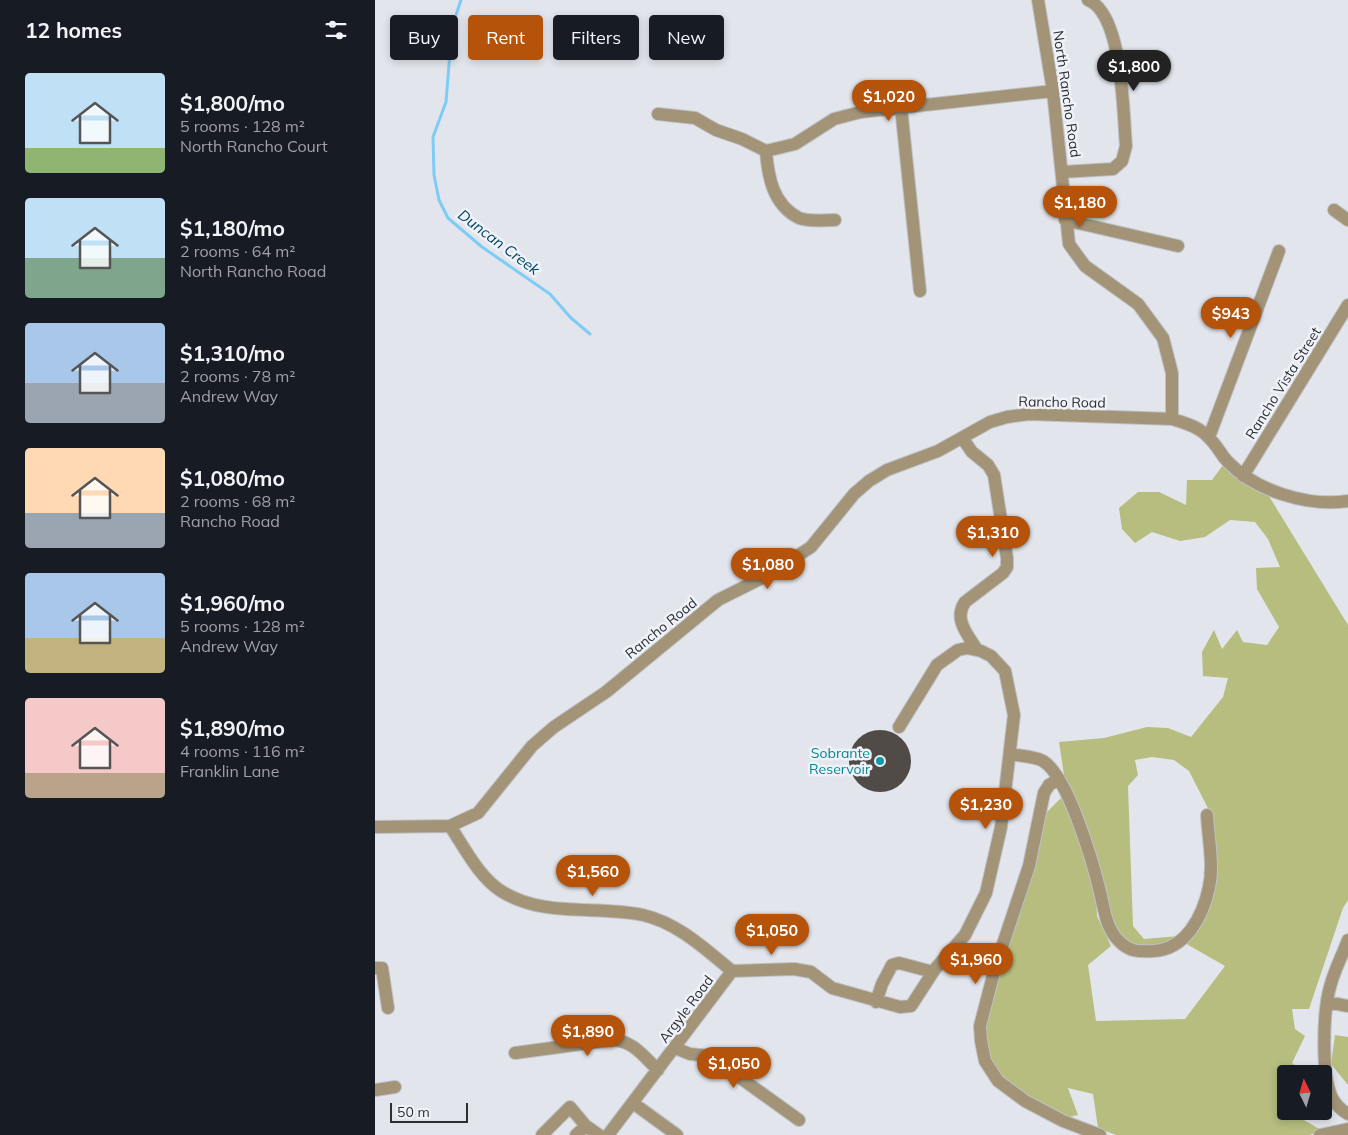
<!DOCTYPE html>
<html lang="en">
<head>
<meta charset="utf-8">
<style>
	:root { --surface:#171b24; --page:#20242c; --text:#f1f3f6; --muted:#9ea1a6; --accent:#b45309 }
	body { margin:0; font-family:Mulish,sans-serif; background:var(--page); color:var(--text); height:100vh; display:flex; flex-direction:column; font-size:19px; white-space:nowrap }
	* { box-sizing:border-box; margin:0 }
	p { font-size:16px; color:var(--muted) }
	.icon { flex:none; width:28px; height:28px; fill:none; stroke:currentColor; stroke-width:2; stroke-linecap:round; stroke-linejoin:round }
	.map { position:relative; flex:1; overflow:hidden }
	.drawer { display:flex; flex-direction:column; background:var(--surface); width:375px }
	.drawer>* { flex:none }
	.hud { position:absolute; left:15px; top:15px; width:475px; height:45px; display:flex; gap:10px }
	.needle { width:32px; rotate:355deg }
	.fabs { position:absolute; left:902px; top:1065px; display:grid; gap:10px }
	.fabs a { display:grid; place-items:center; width:55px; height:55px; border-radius:5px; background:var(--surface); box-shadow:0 2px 8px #0003; font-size:25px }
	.scale { position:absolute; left:15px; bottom:12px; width:78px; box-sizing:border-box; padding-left:5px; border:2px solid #2e2f32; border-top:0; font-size:14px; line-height:18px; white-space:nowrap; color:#2e2f32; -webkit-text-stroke:4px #eff3f9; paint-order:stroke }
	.price { position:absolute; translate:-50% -42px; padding:0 11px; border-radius:18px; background:var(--accent); color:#fff; font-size:16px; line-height:32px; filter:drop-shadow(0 1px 2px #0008) }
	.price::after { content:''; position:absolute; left:50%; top:30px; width:15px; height:11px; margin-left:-8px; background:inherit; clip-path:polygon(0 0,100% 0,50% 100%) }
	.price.on { background:#222; color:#fff }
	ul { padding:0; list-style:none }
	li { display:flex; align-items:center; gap:15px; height:125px; padding:0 25px }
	li span { display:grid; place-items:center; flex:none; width:140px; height:100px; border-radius:5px; color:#555 }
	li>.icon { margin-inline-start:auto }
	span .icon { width:60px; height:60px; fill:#fffc; stroke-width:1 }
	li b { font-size:21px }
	h2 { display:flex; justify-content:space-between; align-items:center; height:60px; padding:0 25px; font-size:21px }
	.pill { padding:0 18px; border-radius:5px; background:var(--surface); box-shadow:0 2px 8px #0003; font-size:18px; line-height:45px }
	.pill.on { background:var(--accent); color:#fff }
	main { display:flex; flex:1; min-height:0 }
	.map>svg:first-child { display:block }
	.green { fill:#b6bd7f }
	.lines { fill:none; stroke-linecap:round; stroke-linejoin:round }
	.stream { stroke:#7ecbf6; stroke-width:3 }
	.building { fill:#504b47 }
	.minor-casing { stroke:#bec1c7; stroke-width:14 }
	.minor { stroke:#a39478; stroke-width:12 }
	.culture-dot { fill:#0f9aa8; stroke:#eff3f9; stroke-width:2 }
	.labels { text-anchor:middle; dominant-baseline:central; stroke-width:5; stroke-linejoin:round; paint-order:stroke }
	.street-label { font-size:14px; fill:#2e2f32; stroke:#eff3f9 }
	.culture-label { font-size:14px; fill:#0d838f; stroke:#eff3f9; text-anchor:end }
	.water-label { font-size:15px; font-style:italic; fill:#004460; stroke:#eff3f9 }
</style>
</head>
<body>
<main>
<section class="drawer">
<h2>12 homes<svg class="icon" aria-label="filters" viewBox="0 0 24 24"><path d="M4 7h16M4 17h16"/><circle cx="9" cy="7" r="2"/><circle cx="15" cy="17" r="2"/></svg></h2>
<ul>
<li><span style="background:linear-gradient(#bfe0f5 75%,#8fb573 0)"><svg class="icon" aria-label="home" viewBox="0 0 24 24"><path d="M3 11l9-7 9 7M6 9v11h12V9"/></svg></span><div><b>$1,800/mo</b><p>5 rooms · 128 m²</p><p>North Rancho Court</p></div></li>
<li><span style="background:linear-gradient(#bfe0f5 60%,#7fa58c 0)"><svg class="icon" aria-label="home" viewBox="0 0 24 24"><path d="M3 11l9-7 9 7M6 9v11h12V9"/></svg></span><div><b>$1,180/mo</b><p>2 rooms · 64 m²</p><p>North Rancho Road</p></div></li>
<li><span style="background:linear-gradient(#a9c7e8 60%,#9aa5b1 0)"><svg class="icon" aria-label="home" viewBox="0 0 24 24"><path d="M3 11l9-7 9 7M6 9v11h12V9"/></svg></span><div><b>$1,310/mo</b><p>2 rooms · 78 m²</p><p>Andrew Way</p></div></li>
<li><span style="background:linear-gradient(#ffd9b3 65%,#9aa5b1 0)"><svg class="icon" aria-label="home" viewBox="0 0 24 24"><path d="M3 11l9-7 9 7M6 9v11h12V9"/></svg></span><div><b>$1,080/mo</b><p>2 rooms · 68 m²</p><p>Rancho Road</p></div></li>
<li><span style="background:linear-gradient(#a9c7e8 65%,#c2b280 0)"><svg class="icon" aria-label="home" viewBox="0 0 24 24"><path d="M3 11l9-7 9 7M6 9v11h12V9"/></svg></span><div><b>$1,960/mo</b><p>5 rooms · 128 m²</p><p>Andrew Way</p></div></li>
<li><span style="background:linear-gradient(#f6c9c9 75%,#b9a48a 0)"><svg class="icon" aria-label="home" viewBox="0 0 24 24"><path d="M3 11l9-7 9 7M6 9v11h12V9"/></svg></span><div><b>$1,890/mo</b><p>4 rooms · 116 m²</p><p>Franklin Lane</p></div></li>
</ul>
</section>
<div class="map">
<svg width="973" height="1135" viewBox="0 0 973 1135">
	<rect width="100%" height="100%" fill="#e2e6ec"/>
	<path class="green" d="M851,461L889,488L973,625V900L968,908L934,1009H917L920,1029L930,1036L917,1063L931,1074H911V1111H921L920,1115L948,1131L934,1135H741L723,1128L718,1094L693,1088L703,1115L694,1117C668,1104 625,1085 615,1056C611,1045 611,1033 611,1022L669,815L686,798L703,835L721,892L722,916L736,946L713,965L721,1021L810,1019L850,966L808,942L842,859L838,818L814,771L799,760L777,757L760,760L763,775L753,786L758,926L769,939L804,936L783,948H763L746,940L736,919L708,822L689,775L684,742L729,738L772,727L793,728L816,737L848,697L853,678L828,676L827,652L839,630L847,649L862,630L868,642L892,645L904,627L882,589L881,568L905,567L893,539L880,522L855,520L830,537L805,541L777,532L760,543L747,529L744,508L763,492H784L811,505L812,480H837Z
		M960,1035L973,1037V1085L956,1064Z"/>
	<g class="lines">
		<path class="stream" d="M86,0L77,27L71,102L58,137L59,175L64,200L73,218L107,247L175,294L196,318L215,334"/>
	</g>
	<path class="building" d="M474 761a31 31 0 1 1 62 0a31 31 0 1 1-62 0Z"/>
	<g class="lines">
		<defs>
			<path id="minor" d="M663,0L678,91L694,244L710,266L763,304L788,338L797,373V419
				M526,107L545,291
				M283,114L320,118L341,130L367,139L391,151L420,144L459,119L486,112L678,91
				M391,151C393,177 398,205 424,218C434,222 449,220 460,220
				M687,172L738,169L747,161L751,146C748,113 748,14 713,0
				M959,210L973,220
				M690,220L803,246
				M834,437L904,251
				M588,439L597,452L613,465L619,475L632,558V567L628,573L590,602C578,619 593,635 602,650
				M868,476L973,305
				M635,754C645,756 659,756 668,761C693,776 718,863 725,892C729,908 731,929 744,941C754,952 765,952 779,951C811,949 828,916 834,887C839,865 833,838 832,815
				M684,779L674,785L669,793L654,866L620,968L605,1026L606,1041L610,1061L623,1081L650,1101L688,1121L725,1135
				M75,826C89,847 104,877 126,891C168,918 222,905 268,915C303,923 330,949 357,971L419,969L436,972L457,988L525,1007L536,1006L560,969L590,935L611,893L626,827L639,715L630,671L616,656L606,651L592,648L583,650L562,665L524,727
				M0,827L75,826L103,813L157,746L179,727L231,692L343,600L395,574L436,547L479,494L494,481L512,470L563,451L615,422L632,417L654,414L797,419C810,423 825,427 834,438C842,445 846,455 853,462C881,491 933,507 973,501
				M973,940C967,956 959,971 955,987C948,1012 946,1074 957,1098C961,1105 966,1110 973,1114
				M0,968H7L13,1008
				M501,1002L507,984L517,965L524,963L558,972
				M952,1002L973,1006
				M300,1048L315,1054L335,1056L424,1120
				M140,1053L236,1040C258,1040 268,1056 283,1070
				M0,1090L20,1087
				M258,1103L302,1135
				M211,1126L224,1135
				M167,1135L195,1107L211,1126L201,1135
				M233,1135L357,971
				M945,1135L973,1129"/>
		</defs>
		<use href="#minor" class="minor-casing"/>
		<use href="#minor" class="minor"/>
	</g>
	<circle class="culture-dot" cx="505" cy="761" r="5"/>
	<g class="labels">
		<g class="street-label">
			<text transform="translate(692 94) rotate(82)">North Rancho Road</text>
			<text transform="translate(908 383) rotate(-58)">Rancho Vista Street</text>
			<text transform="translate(687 402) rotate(1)">Rancho Road</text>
			<text transform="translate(286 628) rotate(-39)">Rancho Road</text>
			<text transform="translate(311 1009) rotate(-53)">Argyle Road</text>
		</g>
		<g class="culture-label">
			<text x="495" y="753">Sobrante<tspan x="495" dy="16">Reservoir</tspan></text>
		</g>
		<g class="water-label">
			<text transform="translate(124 242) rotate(37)">Duncan Creek</text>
		</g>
	</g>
</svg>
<div class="fabs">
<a><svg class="needle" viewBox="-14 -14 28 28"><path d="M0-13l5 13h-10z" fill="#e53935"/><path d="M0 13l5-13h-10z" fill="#9ea1a6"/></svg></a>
</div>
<div class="scale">50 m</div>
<b class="price on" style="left:759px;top:92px">$1,800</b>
<b class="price" style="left:514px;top:122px">$1,020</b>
<b class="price" style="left:705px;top:228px">$1,180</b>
<b class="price" style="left:856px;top:339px">$943</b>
<b class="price" style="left:618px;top:558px">$1,310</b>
<b class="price" style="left:393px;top:590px">$1,080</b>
<b class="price" style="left:611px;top:830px">$1,230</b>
<b class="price" style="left:218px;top:897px">$1,560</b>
<b class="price" style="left:397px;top:956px">$1,050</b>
<b class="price" style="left:601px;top:985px">$1,960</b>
<b class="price" style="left:213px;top:1057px">$1,890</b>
<b class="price" style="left:359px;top:1089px">$1,050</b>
<div class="hud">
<a class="pill">Buy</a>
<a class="pill on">Rent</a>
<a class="pill">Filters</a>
<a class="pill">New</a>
</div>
</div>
</main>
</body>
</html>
